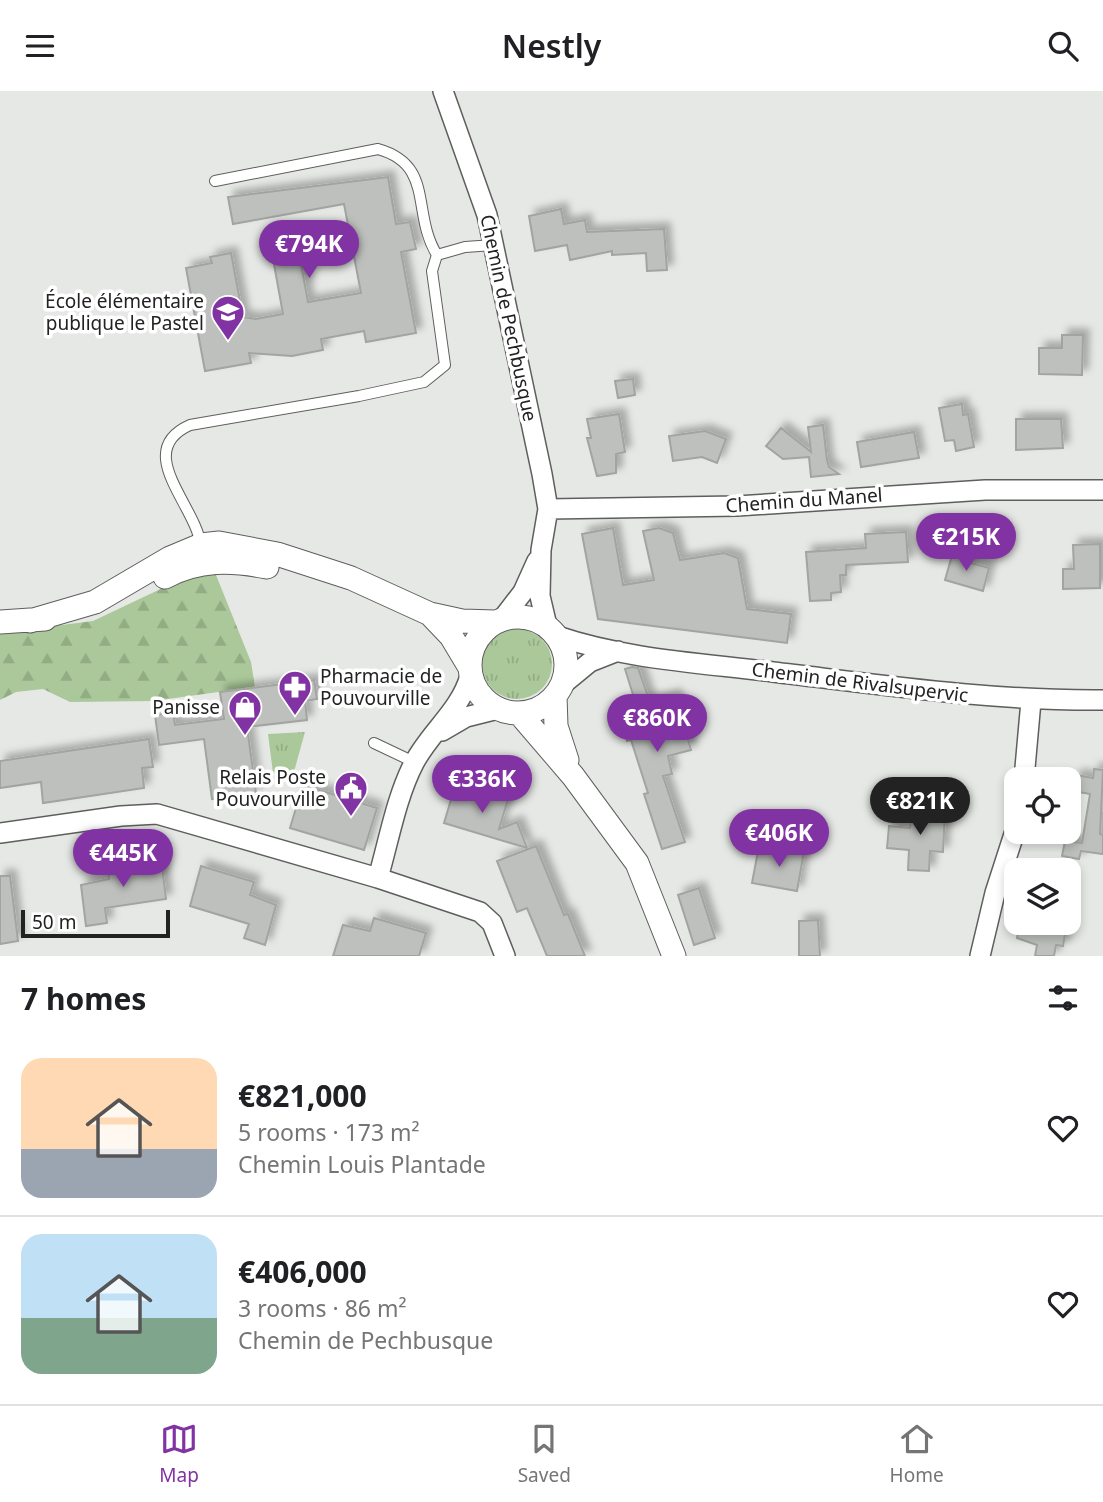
<!DOCTYPE html>
<html lang="en">
<head>
<meta charset="utf-8">
<style>
	:root { --surface:#fff; --page:#f6f6f6; --text:#202124; --muted:#757577; --line:#e0e0e0; --accent:#8233a3 }
	body { margin:0; font-family:"Noto Sans",sans-serif; background:var(--page); color:var(--text); height:100vh; display:flex; flex-direction:column; font-size:26px; white-space:nowrap }
	* { box-sizing:border-box; margin:0 }
	p { font-size:23px; color:var(--muted) }
	.icon { flex:none; width:38px; height:38px; fill:none; stroke:currentColor; stroke-width:2; stroke-linecap:round; stroke-linejoin:round }
	.map { position:relative; height:865px; overflow:hidden }
	.details { display:flex; flex-direction:column; background:var(--surface); flex:1 }
	.details>* { flex:none }
	.buttons { position:absolute; left:1004px; top:676px; display:grid; gap:14px }
	.buttons a { display:grid; place-items:center; width:77px; height:77px; border-radius:14px; background:var(--surface); box-shadow:0 4px 10px #0003; font-size:35px }
	.scale { position:absolute; left:21px; bottom:18px; width:149px; box-sizing:border-box; padding-left:7px; border:4px solid #212221; border-top:0; font-size:19px; line-height:24px; white-space:nowrap; color:#212221; -webkit-text-stroke:5px #fff; paint-order:stroke }
	.price { position:absolute; translate:-50% -60px; padding:0 16px; border-radius:24px; background:var(--accent); color:#fff; font-size:23px; line-height:46px; filter:drop-shadow(0 2px 4px #0008) }
	.price::after { content:''; position:absolute; left:50%; top:42px; width:21px; height:16px; margin-left:-10px; background:inherit; clip-path:polygon(0 0,100% 0,50% 100%) }
	.price.active { background:#222; color:#fff }
	ul { padding:0; list-style:none }
	li { display:flex; align-items:center; gap:21px; height:175px; padding:0 21px }
	li+li { border-top:2px solid var(--line) }
	li span { display:grid; place-items:center; flex:none; width:196px; height:140px; border-radius:21px; color:#555 }
	li>.icon { margin-inline-start:auto }
	span .icon { width:84px; height:84px; fill:#fffc; stroke-width:1 }
	li b { font-size:30px }
	h2 { display:flex; justify-content:space-between; align-items:center; height:84px; padding:0 21px; font-size:30px }
	header { display:flex; justify-content:space-between; align-items:center; height:91px; padding:0 21px; background:var(--surface); font-size:32px; font-weight:600 }
	.dock { display:flex; justify-content:space-around; align-items:center; height:98px; border-top:2px solid var(--line); background:var(--surface); font-size:19px; color:var(--muted) }
	.dock a { display:grid; justify-items:center; gap:4px }
	.dock .active { color:var(--accent) }
	.map>svg:first-child { display:block }
	.grass { fill:url(#grass-tufts) }
	.forest { fill:url(#forest-firs) }
	.building { fill:#bec0bd; stroke:#a2a4a1; stroke-width:2; filter:url(#shadow) }
	.lines { fill:none; stroke-linecap:round; stroke-linejoin:round }
	.service-casing { stroke:#5d5f5c; stroke-width:12 }
	.minor-casing { stroke:#5d5f5c; stroke-width:22 }
	.tertiary-casing { stroke:#5d5f5c; stroke-width:25 }
	.service { stroke:#fff; stroke-width:10 }
	.minor { stroke:#fff; stroke-width:19 }
	.tertiary { stroke:#fff; stroke-width:23 }
	.labels { text-anchor:middle; dominant-baseline:central; stroke-width:7; stroke-linejoin:round; paint-order:stroke }
	.poi-label { font-size:19px; fill:#212221; stroke:#fff; text-anchor:end }
	.street-label { font-size:19px; fill:#212221; stroke:#fff }
</style>
</head>
<body>
<header><svg class="icon" aria-label="menu" viewBox="0 0 24 24"><path d="M4 6h16M4 12h16M4 18h16"/></svg>Nestly<svg class="icon" aria-label="search" viewBox="0 0 24 24"><circle cx="10" cy="10" r="6"/><path d="M15 15l6 6"/></svg></header>
<div class="map">
<svg width="1103" height="865" viewBox="0 0 1103 865">
	<defs>
		<pattern id="grass-tufts" width="24" height="20" patternUnits="userSpaceOnUse" patternTransform="scale(1.75)"><rect width="24" height="20" fill="#aac899"/><path d="M3 7l-1-3M5 7V3M7 7l1-3M15 17l-1-3M17 17v-4M19 17l1-3" fill="none" stroke="#92ac84"/></pattern>
		<pattern id="forest-firs" width="22" height="20" patternUnits="userSpaceOnUse" patternTransform="scale(1.75)"><rect width="22" height="20" fill="#aac899"/><path d="M5 1l3.5 6h-7zM16 11l3.5 6h-7z" fill="#92ac84"/></pattern>
		<filter id="shadow"><feDropShadow dx="6" dy="-6" stdDeviation="3.5" flood-color="#0004"/></filter>
	</defs>
	<rect width="100%" height="100%" fill="#e6e8e5"/>
	<path class="grass" d="M482 573a35 35 0 1 1 70 0a35 35 0 1 1-70 0Z
		M305,641L292,688L273,682L268,643Z"/>
	<path class="forest" d="M207,476L216,484L251,571L255,596L153,610L70,611L43,598L16,601L0,609V542L93,530Z"/>
	<path class="building" d="M388,86L396,133L410,131L416,158L401,161L416,242L366,251L364,240L321,248L323,259L292,265L249,262L251,272L205,280L186,177L212,172L210,166L231,162L243,226L256,228L283,223L272,162L298,157L308,211L361,202L344,113L233,133L228,106Z
		M561,118L564,133L585,129L587,141L664,138L667,179L647,180L646,162L612,164V160L570,169L567,154L535,160L529,125Z
		M1062,244H1083L1082,284L1039,283V257H1062Z
		M633,288L635,304L618,307L615,290Z
		M962,313L963,324L968,323L974,356L956,360L954,349L945,350L939,317Z
		M619,323L625,361L616,363V382L597,385L587,347H591L587,328Z
		M1016,328H1061L1063,357L1016,359Z
		M823,334L827,369L829,376L839,383L811,386L809,366L783,368L766,355L781,337L811,361L808,336Z
		M705,340L726,348L717,372L702,366L673,370L669,345Z
		M914,341L919,367L861,376L857,351Z
		M613,437L623,494L654,489L643,440L659,437L673,442L680,469L724,462L738,467L747,518L791,523L787,552L598,528L582,443Z
		M906,441L908,471L846,474V484H840L841,501L831,502V509L810,510L806,461L866,457L865,443Z
		M1100,453V497L1063,498V478H1074L1073,454Z
		M953,461L969,465L967,471L989,477L983,500L945,489Z
		M632,576L638,577L650,611L675,604L691,659L668,665L672,683L663,685L685,751L662,758L644,703L648,702L631,649L627,650L622,632L640,626L625,578Z
		M314,589L317,608L305,610L307,629L247,636L256,702L212,708L204,648L159,654L155,624L173,622L175,634L224,628L220,601Z
		M149,648L153,676L142,677L144,697L43,712L41,691L0,697V670Z
		M1094,678L1103,679L1100,743L1103,744V763L1081,760L1079,768L1062,765L1065,750L1082,752L1090,703L1073,700L1076,684L1093,687Z
		M456,692L508,708L499,738L517,731L527,757L444,732Z
		M303,694L377,717L364,759L290,737Z
		M912,717L945,720L943,761L930,760L929,780L908,779L909,759L887,757L889,735L910,737Z
		M536,755L564,824L568,823L585,865H547L527,817L517,821L497,770Z
		M784,756L804,760L797,800L752,792L758,760L782,765Z
		M161,767L166,808L105,817L107,832L86,835L81,794L109,788L107,775Z
		M201,775L254,791L250,804L276,814L265,854L244,847L249,833L190,815Z
		M0,785H10L18,850L0,853Z
		M699,797L715,847L694,854L678,804Z
		M374,827L426,842L419,865H333L343,834L370,840Z
		M818,829L820,865H799V830Z
		M1020,831H1067L1063,855L1056,854L1054,865H1035L1037,854L1017,847Z"/>
	<g class="lines">
		<defs>
			<path id="service" d="M215,90L378,58C435,74 411,122 437,164
				M201,455C196,414 132,360 190,334L359,305L424,291L445,274L432,180L437,164L465,156L494,154
				M374,652L414,671"/>
			<path id="minor" d="M443,0L487,124L542,383L548,418L541,459L540,505L547,535
				M548,418L737,415L985,399H1103
				M503,527L523,501L537,470
				M557,545C625,568 701,572 773,581C883,594 992,610 1103,609
				M562,594L590,571L618,560
				M442,640L466,626L498,618
				M1024,688L1031,610
				M0,742L121,725L157,723L378,787C389,749 396,707 414,672C430,641 460,620 470,585
				M378,787L480,821L492,832L505,865
				M980,865L995,802L1017,734"/>
			<path id="tertiary" d="M165,486C199,468 231,469 267,476
				M430,523L451,545L469,575
				M470 574a48 48 0 1 1 96 0a48 48 0 1 1-96 0Z
				M30,530L95,511L170,467L201,454L219,452L277,463L351,487L430,523L462,530L495,531
				M0,531L45,528
				M555,605L556,635L567,669
				M519,622L573,685L637,772L674,865"/>
		</defs>
		<use href="#service" class="service-casing"/>
		<use href="#minor" class="minor-casing"/>
		<use href="#tertiary" class="tertiary-casing"/>
		<use href="#service" class="service"/>
		<use href="#minor" class="minor"/>
		<use href="#tertiary" class="tertiary"/>
	</g>
	<defs>
		<symbol id="school-pin" viewBox="-11 -11 22 30"><path d="M0 17L-7.5 6A9.5 9.5 0 1 1 7.5 6Z" fill="#8233a3" stroke="#fff"/><path d="M0-5L7-2L0 1L-7-2ZM-4 1L0 2.5L4 1V4Q0 6-4 4Z" fill="#fff"/></symbol>
		<symbol id="pharmacy-pin" viewBox="-11 -11 22 30"><path d="M0 17L-7.5 6A9.5 9.5 0 1 1 7.5 6Z" fill="#8233a3" stroke="#fff"/><path d="M-2-6h4v4h4v4h-4v4h-4v-4h-4v-4h4Z" fill="#fff"/></symbol>
		<symbol id="shop-pin" viewBox="-11 -11 22 30"><path d="M0 17L-7.5 6A9.5 9.5 0 1 1 7.5 6Z" fill="#8233a3" stroke="#fff"/><path d="M-5-2.5h2.3a2.7 3.5 0 0 1 5.4 0H5L5.5 6h-11ZM-1.5-2.5h3a1.5 2.3 0 0 0-3 0Z" fill="#fff"/></symbol>
		<symbol id="civic-pin" viewBox="-11 -11 22 30"><path d="M0 17L-7.5 6A9.5 9.5 0 1 1 7.5 6Z" fill="#8233a3" stroke="#fff"/><path d="M-.6-6.5H3V-4.5H.6V-3L4-1V1h2V6H-6V1h2V-1L-.6-3ZM-1.2 2.5V6h2.4V2.5Z" fill="#fff"/></symbol>
	</defs>
	<g fill-rule="evenodd">
		<use href="#school-pin" x="209" y="202" width="38" height="52"/>
		<use href="#pharmacy-pin" x="276" y="577" width="38" height="52"/>
		<use href="#shop-pin" x="226" y="597" width="38" height="52"/>
		<use href="#civic-pin" x="332" y="678" width="38" height="52"/>
	</g>
	<g class="labels">
		<g class="poi-label">
			<text x="204" y="210">École élémentaire<tspan x="204" dy="22">publique le Pastel</tspan></text>
			<text x="320" y="585" text-anchor="start">Pharmacie de<tspan x="320" dy="22">Pouvourville</tspan></text>
			<text x="220" y="616">Panisse</text>
			<text x="326" y="686">Relais Poste<tspan x="326" dy="22">Pouvourville</tspan></text>
		</g>
		<g class="street-label">
			<text transform="translate(509 227) rotate(78)">Chemin de Pechbusque</text>
			<text transform="translate(804 409) rotate(-4)">Chemin du Manel</text>
			<text transform="translate(860 591) rotate(7)">Chemin de Rivalsupervic</text>
		</g>
	</g>
</svg>
<div class="buttons">
<a><svg class="icon" aria-label="locate" viewBox="0 0 24 24"><circle cx="12" cy="12" r="6"/><path d="M12 2v4M12 18v4M2 12h4M18 12h4"/></svg></a>
<a><svg class="icon" aria-label="layers" viewBox="0 0 24 24"><path d="M12 4l9 5-9 5-9-5zM3 14l9 5 9-5"/></svg></a>
</div>
<div class="scale">50 m</div>
<b class="price" style="left:309px;top:189px">€794K</b>
<b class="price" style="left:966px;top:482px">€215K</b>
<b class="price" style="left:657px;top:663px">€860K</b>
<b class="price" style="left:482px;top:724px">€336K</b>
<b class="price active" style="left:920px;top:746px">€821K</b>
<b class="price" style="left:779px;top:778px">€406K</b>
<b class="price" style="left:123px;top:798px">€445K</b>
</div>
<section class="details">
<h2>7 homes<svg class="icon" aria-label="filters" viewBox="0 0 24 24"><path d="M4 7h16M4 17h16"/><circle cx="9" cy="7" r="2"/><circle cx="15" cy="17" r="2"/></svg></h2>
<ul>
<li><span style="background:linear-gradient(#ffd9b3 65%,#9aa5b1 0)"><svg class="icon" aria-label="home" viewBox="0 0 24 24"><path d="M3 11l9-7 9 7M6 9v11h12V9"/></svg></span><div><b>€821,000</b><p>5 rooms · 173 m²</p><p>Chemin Louis Plantade</p></div><svg class="icon" aria-label="heart" viewBox="0 0 24 24"><path d="M12 20l-8-8c-3-5 5-10 8-4 3-6 11-1 8 4z"/></svg></li>
<li><span style="background:linear-gradient(#bfe0f5 60%,#7fa58c 0)"><svg class="icon" aria-label="home" viewBox="0 0 24 24"><path d="M3 11l9-7 9 7M6 9v11h12V9"/></svg></span><div><b>€406,000</b><p>3 rooms · 86 m²</p><p>Chemin de Pechbusque</p></div><svg class="icon" aria-label="heart" viewBox="0 0 24 24"><path d="M12 20l-8-8c-3-5 5-10 8-4 3-6 11-1 8 4z"/></svg></li>
</ul>
</section>
<nav class="dock">
<a class="active"><svg class="icon" aria-label="map" viewBox="0 0 24 24"><path d="M3 6l6-2 6 2 6-2v14l-6 2-6-2-6 2zM9 4v14M15 6v14"/></svg>Map</a>
<a><svg class="icon" aria-label="saved" viewBox="0 0 24 24"><path d="M7 4h10v16l-5-4-5 4z"/></svg>Saved</a>
<a><svg class="icon" aria-label="home" viewBox="0 0 24 24"><path d="M3 11l9-7 9 7M6 9v11h12V9"/></svg>Home</a>
</nav>
</body>
</html>
